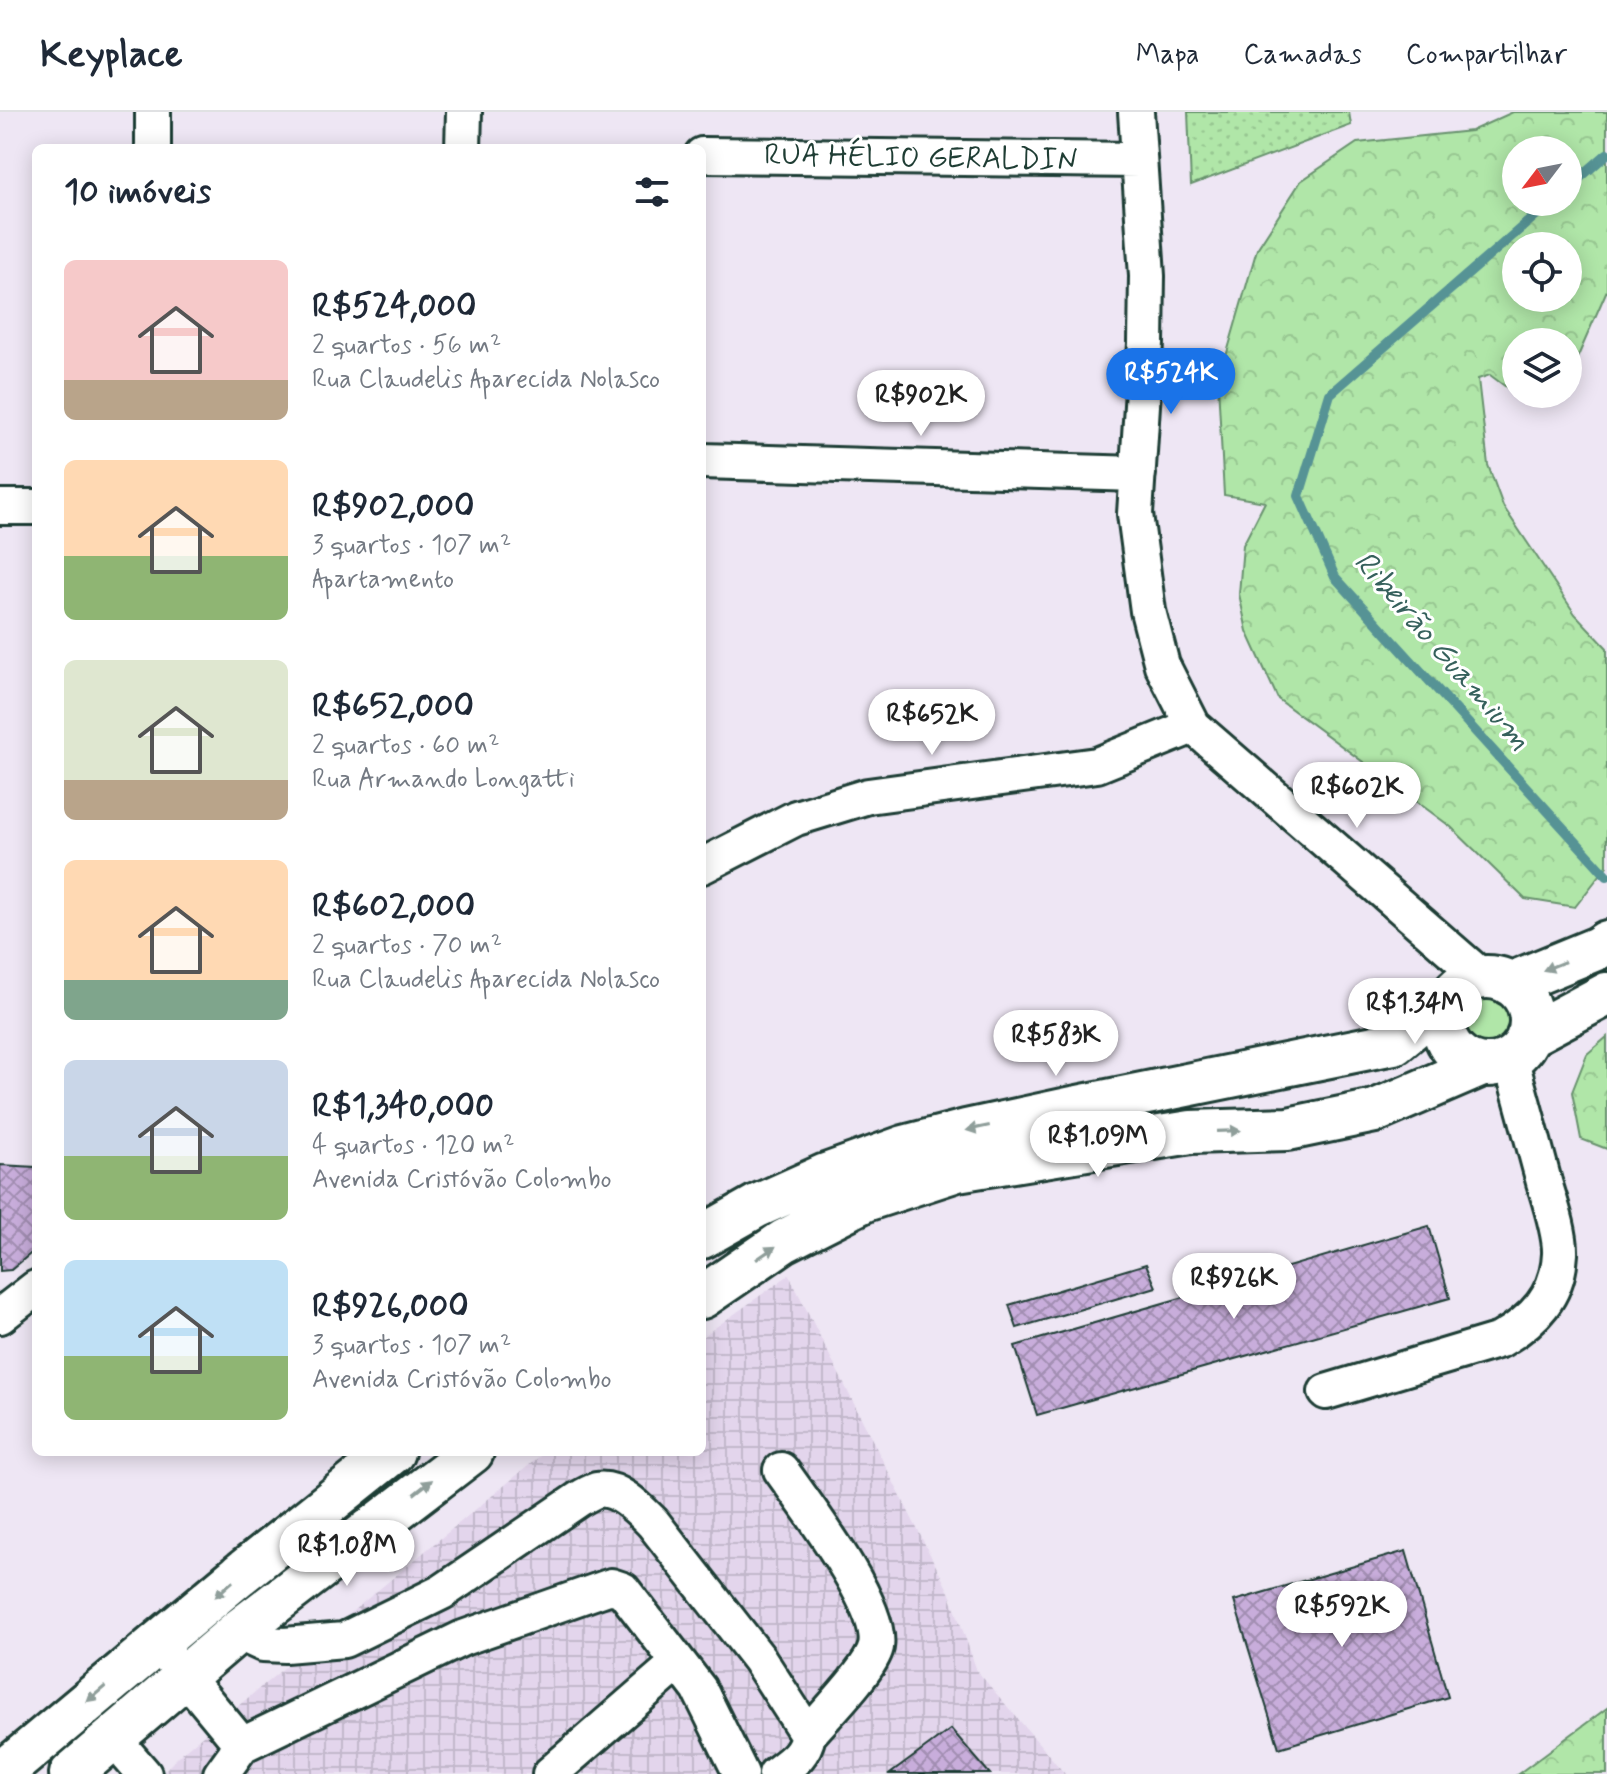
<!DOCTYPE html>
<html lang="pt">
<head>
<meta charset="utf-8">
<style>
	:root { --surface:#fff; --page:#f2f2f3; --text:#1f2937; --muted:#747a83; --line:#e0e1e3; --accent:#1a73e8 }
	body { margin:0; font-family:Mynerve,sans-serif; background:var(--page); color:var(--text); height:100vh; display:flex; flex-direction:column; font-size:30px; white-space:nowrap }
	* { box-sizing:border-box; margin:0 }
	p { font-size:26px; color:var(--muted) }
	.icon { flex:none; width:44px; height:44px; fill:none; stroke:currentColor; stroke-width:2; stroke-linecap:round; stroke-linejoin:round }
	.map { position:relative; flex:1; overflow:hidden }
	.details { position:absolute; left:32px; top:32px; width:674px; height:1312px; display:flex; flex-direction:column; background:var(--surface); border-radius:12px; box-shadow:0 4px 20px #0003 }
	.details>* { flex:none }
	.needle { width:52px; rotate:238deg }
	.controls { position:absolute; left:1502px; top:24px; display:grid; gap:16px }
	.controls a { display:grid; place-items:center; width:80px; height:80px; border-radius:50%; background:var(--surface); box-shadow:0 4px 20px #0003; font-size:40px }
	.price { position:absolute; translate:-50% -68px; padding:0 18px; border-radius:28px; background:#fff; color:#222; font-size:26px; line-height:52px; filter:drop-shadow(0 2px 4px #0008) }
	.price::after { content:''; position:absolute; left:50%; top:48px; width:24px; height:18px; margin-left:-12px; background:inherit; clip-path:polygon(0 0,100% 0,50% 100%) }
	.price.active { background:var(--accent); color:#fff }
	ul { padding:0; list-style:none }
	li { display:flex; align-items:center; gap:24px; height:200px; padding:0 32px }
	li span { display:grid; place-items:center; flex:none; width:224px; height:160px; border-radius:12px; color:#555 }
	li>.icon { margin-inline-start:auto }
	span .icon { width:96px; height:96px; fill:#fffc; stroke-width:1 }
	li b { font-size:34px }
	h2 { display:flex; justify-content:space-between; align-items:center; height:96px; padding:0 32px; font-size:34px }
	header { display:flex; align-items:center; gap:48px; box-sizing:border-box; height:112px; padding:0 40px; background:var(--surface); border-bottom:2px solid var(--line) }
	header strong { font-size:38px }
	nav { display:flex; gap:44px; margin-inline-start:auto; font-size:28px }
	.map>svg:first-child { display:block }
	.industrial { fill:url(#industrial-grid) }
	.grass { fill:#b0e6a8; stroke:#68926e; stroke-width:2 }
	.forest { fill:url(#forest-crowns); stroke:#68926e; stroke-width:2; fill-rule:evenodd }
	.park { fill:url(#park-dots); stroke:#68926e; stroke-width:2 }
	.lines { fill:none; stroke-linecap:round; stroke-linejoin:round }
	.stream { stroke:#579395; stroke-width:10 }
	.building { fill:url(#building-cross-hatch); stroke:#1f3d34; stroke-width:2 }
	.minor-casing { stroke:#1f3d34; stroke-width:40 }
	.major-casing { stroke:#1f3d34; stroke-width:48 }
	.minor { stroke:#fff; stroke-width:34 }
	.major { stroke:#fff; stroke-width:42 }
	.oneway { fill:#8f9e9a }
	.labels { text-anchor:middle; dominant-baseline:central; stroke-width:6; stroke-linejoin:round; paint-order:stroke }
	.street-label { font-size:30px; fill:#1f3d34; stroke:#fff }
	.water-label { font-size:32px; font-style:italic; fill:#36615c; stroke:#fff }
</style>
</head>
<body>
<header>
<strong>Keyplace</strong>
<nav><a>Mapa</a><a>Camadas</a><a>Compartilhar</a></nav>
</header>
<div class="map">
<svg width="1607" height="1662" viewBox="0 0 1607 1662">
	<defs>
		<pattern id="industrial-grid" width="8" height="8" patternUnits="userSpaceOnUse" patternTransform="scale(2)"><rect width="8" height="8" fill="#e3d5ec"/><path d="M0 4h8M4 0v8" fill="none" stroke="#c2b8cb"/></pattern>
		<pattern id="forest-crowns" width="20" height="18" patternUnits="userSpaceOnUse" patternTransform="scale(2)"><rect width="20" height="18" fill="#b0e6a8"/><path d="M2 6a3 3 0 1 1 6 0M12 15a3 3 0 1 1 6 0" fill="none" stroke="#97c691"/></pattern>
		<pattern id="park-dots" width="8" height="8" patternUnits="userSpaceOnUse" patternTransform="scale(2)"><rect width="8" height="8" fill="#b0e6a8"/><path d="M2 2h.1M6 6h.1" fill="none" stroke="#97c691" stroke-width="1.8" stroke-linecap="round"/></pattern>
		<pattern id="building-cross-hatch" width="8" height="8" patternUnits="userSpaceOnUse" patternTransform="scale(2)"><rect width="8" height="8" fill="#c8addb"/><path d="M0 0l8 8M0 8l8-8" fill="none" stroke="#a28eb2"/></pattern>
	</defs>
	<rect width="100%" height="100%" fill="#eee6f4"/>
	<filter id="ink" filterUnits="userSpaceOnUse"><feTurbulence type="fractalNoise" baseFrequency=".0125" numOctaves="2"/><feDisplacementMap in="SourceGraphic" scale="16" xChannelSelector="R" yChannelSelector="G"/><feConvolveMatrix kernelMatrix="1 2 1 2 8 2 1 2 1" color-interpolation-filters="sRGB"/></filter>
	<g filter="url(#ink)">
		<path class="industrial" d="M789,1163L950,1482L977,1559L1065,1662H161L185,1638L545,1340H702V1225Z"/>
		<path class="grass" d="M1458 908a30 30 0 1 1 60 0a30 30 0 1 1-60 0Z"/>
		<path class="forest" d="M1513,0H1607V178L1576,249L1568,259V230H1516V282H1539L1522,287L1490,263L1478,267L1488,353L1503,394L1575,502L1607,536V754L1575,795L1525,787L1451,715L1278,587L1247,519L1239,482L1243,433L1265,390L1224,383L1218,272L1257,137L1301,69L1357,31L1471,19ZM1516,38H1568V90H1516ZM1516,134H1568V186H1516Z
			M1607,925V1037L1581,1027L1572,980L1587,942Z
			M1607,1596V1662H1518Z"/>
		<path class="park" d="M1188,0H1349L1351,13L1191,73Z"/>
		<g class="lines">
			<path class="stream" d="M1568,76L1607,42
				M1551,90L1330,282L1299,384L1335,465L1607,764"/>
		</g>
		<path class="building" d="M0,1053L36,1055V1137L11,1158L0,1159Z
			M1429,1114L1450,1186L1037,1303L1015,1234Z
			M1146,1152L1156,1175L1017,1216L1009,1193Z
			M1406,1439L1448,1585L1279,1636L1234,1489Z
			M951,1617L990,1662H890Z"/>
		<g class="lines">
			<defs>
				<path id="minor" d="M1136,0L1147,164L1146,231L1135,402L1148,499L1162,553L1193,614L1482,865
					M153,36V0
					M463,36L464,0
					M702,43L1139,48
					M702,349L1138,362
					M0,395H36
					M702,754L796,706L868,684L1097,653L1193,614
					M0,1204L36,1176
					M1326,1280L1500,1228C1534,1208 1558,1184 1560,1142C1561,1122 1550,1090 1544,1070C1533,1029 1522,988 1510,946
					M781,1358C805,1392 884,1495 876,1535C871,1557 824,1604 808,1623
					M237,1520L263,1532L285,1533L344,1528L442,1480L579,1387C584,1384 591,1380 597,1378C618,1374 640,1398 653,1411L759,1547L808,1623C804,1643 792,1650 776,1662
					M171,1547L242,1633
					M112,1625L144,1662
					M221,1662L242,1633L463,1526L611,1474L623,1478L699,1577L741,1662
					M550,1662L678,1551"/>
				<path id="major" d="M1443 909a44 44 0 1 1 88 0a44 44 0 1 1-88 0Z
					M1510,872L1598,836L1607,830
					M1528,924L1607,882
					M702,1125L757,1094L826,1063L904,1035L966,1019L1073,996L1394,931L1451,884
					M702,1185L784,1129L865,1088L957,1058L1191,1020L1288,1017L1375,999L1482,953
					M1,1662L239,1463L393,1340
					M71,1662L237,1520L472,1340"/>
			</defs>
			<use href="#minor" class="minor-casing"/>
			<use href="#major" class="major-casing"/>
			<use href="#minor" class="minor"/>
			<use href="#major" class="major"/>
		</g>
		<defs><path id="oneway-solid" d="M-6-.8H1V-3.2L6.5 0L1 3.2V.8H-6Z" transform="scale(2)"/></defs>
		<g class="oneway">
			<use href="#oneway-solid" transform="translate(1554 854) rotate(158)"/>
			<use href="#oneway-solid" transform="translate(978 1016) rotate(168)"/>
			<use href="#oneway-solid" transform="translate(1229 1019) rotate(-2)"/>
			<use href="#oneway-solid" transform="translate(766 1141) rotate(-34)"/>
			<use href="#oneway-solid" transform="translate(423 1375) rotate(-38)"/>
			<use href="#oneway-solid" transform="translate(224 1477) rotate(138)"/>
			<use href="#oneway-solid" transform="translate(96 1582) rotate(140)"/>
		</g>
	</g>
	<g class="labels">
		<g class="street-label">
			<text transform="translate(921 46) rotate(1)">RUA HÉLIO GERALDIN</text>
		</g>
		<g class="water-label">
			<text transform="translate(1442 539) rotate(49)">Ribeirão Guamium</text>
		</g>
	</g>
</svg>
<div class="controls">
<a><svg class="needle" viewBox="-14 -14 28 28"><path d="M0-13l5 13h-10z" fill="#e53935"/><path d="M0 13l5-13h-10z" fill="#747a83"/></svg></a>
<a><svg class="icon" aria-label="locate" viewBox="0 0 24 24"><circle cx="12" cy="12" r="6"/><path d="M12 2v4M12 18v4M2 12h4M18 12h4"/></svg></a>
<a><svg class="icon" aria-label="layers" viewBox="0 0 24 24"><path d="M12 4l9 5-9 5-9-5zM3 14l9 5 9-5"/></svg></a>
</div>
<b class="price active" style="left:1171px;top:304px">R$524K</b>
<b class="price" style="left:921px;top:326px">R$902K</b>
<b class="price" style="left:932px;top:645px">R$652K</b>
<b class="price" style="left:1357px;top:718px">R$602K</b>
<b class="price" style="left:1415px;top:934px">R$1.34M</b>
<b class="price" style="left:1056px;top:966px">R$583K</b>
<b class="price" style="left:1098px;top:1067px">R$1.09M</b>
<b class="price" style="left:1234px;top:1209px">R$926K</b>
<b class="price" style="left:347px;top:1476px">R$1.08M</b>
<b class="price" style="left:1342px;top:1537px">R$592K</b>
<section class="details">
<h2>10 imóveis<svg class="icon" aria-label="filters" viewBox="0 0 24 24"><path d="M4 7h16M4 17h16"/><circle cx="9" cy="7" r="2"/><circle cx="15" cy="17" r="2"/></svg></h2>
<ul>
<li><span style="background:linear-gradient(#f6c9c9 75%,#b9a48a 0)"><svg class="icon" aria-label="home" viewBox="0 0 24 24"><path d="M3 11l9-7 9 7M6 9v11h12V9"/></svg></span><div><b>R$524,000</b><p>2 quartos · 56 m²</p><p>Rua Claudelis Aparecida Nolasco</p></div></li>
<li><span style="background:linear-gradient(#ffd9b3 60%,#8fb573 0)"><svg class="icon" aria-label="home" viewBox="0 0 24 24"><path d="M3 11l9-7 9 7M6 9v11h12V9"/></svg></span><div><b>R$902,000</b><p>3 quartos · 107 m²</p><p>Apartamento</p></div></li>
<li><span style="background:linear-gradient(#dfe7d0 75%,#b9a48a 0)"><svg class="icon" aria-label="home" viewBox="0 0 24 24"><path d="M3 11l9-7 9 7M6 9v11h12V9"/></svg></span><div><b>R$652,000</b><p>2 quartos · 60 m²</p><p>Rua Armando Longatti</p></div></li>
<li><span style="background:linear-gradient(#ffd9b3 75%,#7fa58c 0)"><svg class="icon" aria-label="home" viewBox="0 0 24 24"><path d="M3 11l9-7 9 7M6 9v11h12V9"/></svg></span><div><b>R$602,000</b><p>2 quartos · 70 m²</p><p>Rua Claudelis Aparecida Nolasco</p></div></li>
<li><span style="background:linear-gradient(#c9d6e8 60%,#8fb573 0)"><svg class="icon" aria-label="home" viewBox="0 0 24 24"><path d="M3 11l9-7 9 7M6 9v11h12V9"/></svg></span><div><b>R$1,340,000</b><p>4 quartos · 120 m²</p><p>Avenida Cristóvão Colombo</p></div></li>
<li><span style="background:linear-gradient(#bfe0f5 60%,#8fb573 0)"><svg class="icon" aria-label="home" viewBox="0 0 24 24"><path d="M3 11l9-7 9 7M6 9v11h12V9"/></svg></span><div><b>R$926,000</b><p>3 quartos · 107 m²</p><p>Avenida Cristóvão Colombo</p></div></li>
</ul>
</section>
</div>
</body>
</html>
